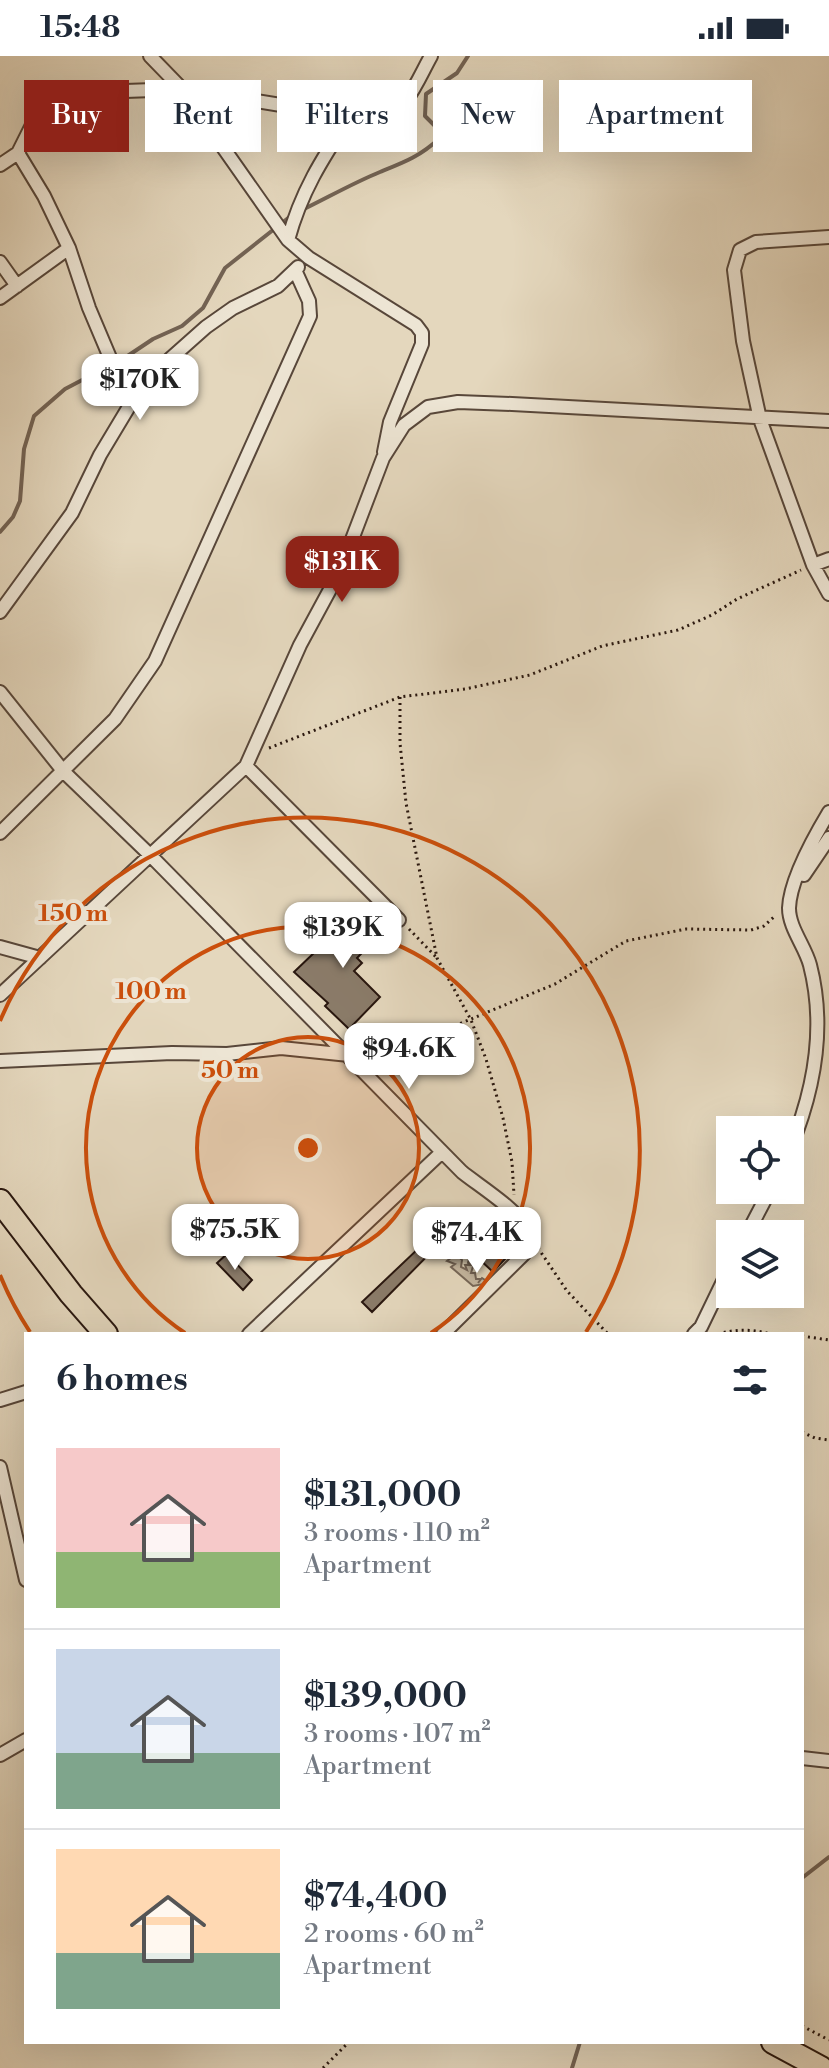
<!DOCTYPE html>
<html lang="en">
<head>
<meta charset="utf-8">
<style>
	:root { --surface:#fff; --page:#f6f6f7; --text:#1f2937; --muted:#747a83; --line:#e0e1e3; --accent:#8f2418 }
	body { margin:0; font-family:"Libre Bodoni",serif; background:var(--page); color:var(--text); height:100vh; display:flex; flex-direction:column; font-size:30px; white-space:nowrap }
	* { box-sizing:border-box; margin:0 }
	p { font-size:26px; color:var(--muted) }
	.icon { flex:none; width:44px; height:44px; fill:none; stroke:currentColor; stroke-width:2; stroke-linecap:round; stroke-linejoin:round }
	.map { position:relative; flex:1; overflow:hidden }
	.details { position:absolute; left:24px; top:1276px; width:780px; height:712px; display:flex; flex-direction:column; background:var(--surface); border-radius:0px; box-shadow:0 8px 32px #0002 }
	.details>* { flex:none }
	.hud { position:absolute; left:24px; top:24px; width:782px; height:72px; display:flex; gap:16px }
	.buttons { position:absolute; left:716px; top:1060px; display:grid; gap:16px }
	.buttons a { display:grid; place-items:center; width:88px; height:88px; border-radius:0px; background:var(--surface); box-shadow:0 8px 32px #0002; font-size:40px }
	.price { position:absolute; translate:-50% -68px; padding:0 18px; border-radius:16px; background:#fff; color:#222; font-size:26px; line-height:52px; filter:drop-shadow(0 2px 4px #0008) }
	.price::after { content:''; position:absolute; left:50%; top:48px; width:24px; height:18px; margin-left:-12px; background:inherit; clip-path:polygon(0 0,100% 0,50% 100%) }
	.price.selected { background:var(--accent); color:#fff }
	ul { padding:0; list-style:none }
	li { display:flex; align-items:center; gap:24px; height:200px; padding:0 32px }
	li+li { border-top:2px solid var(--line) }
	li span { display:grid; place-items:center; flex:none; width:224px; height:160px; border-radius:0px; color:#555 }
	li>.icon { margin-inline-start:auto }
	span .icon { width:96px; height:96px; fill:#fffc; stroke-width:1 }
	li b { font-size:34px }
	h2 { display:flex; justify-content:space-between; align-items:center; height:96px; padding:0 32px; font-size:34px }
	.tag { padding:0 28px; border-radius:0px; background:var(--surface); box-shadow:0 8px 32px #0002; font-size:28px; line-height:72px }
	.tag.selected { background:var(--accent); color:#fff }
	.status { display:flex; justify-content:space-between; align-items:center; height:56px; padding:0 40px; background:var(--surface); direction:ltr }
	.status svg { height:22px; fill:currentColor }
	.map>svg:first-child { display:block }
	.green { fill:#c4b69f; stroke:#766657; stroke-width:2 }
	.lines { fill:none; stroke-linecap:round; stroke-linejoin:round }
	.stream { stroke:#736354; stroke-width:4 }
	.building { fill:#8a7b69; stroke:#29170f; stroke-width:2 }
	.minor-casing { stroke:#58473a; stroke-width:16 }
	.trunk-casing { stroke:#29170f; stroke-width:26 }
	.path { stroke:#29170f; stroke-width:3; stroke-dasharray:2 4; stroke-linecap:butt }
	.minor { stroke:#ede5d4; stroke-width:12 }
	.trunk { stroke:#e4d7bd; stroke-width:22 }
	.ring { fill:none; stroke:#cb4f0c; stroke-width:4 }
	.centre { fill:#cb4f0c; stroke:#ede5d4; stroke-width:4 }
	.ring-label { font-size:24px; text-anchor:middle; font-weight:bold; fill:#cb4f0c; stroke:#ede5d4; stroke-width:8; stroke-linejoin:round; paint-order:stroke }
</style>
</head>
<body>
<div class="status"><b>15:48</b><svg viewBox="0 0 49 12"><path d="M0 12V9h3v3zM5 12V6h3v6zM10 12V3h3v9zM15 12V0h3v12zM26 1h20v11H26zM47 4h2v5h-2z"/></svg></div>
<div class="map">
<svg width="829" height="2012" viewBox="0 0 829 2012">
	<rect width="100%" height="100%" fill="#e4d7bd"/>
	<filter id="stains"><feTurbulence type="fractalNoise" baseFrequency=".0025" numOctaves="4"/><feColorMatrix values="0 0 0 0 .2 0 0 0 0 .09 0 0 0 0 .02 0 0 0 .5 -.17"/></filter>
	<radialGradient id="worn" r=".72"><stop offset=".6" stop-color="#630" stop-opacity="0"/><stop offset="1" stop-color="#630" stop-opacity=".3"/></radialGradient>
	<path class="green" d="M456,1198L462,1204L461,1211L467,1214L465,1209H473L468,1207L469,1203L475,1204L471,1217H475L476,1223H481L478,1227L482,1222L485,1224L484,1228L473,1230L451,1211L455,1208L447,1205Z"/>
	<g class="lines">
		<path class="stream" d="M300,155C327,142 353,127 380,116C405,106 419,101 440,82L437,72L425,60L426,38L457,17L468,0
			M0,476L13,461L20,445L24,393L34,360L65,333L126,301L153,283L182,270L203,252L225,212L292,159
			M802,1822L829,1801
			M572,2012L580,1986"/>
	</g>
	<path class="building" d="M361,852L381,871L377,875L380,878L357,902L362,907L354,915L380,941L349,973L325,950L328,947L294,916Z
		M496,1169L502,1174H506L517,1190L493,1216L477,1201L480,1196L476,1189Z
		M441,1171L449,1178L372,1256L362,1246Z
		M227,1198L252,1224L243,1234L217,1207Z"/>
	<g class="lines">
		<defs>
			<path id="minor" d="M150,0L182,33L288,184L309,202L416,269L422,277V288L390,366L384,396
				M18,97L44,140L69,192L89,252L130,349
				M0,109L18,97L35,63L50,49L70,41L125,35L182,33L379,65C407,55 417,25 431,0
				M829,181L756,186L740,194L734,214L743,285L760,363L813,509L829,538
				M288,184C301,136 322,103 349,62
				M0,206L17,230
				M0,242L69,192
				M813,509L829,503
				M0,556L72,457L100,399L130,349L161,311L206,271L233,252L278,230L298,211
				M0,636L64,716L150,799L462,1116C478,1129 518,1154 526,1172C529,1181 526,1190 524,1198L443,1278
				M246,710L399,864
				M0,777L115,663L155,605L310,260L309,245L295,214
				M804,819L829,782
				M0,891L40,902
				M0,939L246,710L300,589L340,515L383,402L404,369L428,351L458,346L512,348L829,365
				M0,1005L172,997L227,998L281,992L349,999
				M790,1093C814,1035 826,971 810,909C805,890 789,872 789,852C790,823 814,781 829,756
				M747,1178L770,1134
				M249,1278L442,1096
				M694,1278L701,1271L730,1211
				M0,1344L26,1336
				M0,1411L26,1524
				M0,1699L26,1684
				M802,1702L829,1705"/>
			<path id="trunk" d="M0,1145L71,1238L106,1278
				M773,1986L821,2012"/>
		</defs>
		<use href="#minor" class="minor-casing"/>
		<use href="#trunk" class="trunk-casing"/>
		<path class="path" d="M400,641V687L406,747L437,902L471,964L486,1003L503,1062L512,1106L514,1139
			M269,692L400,641L465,633L530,619L602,590L678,574L712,559L737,543L801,514
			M409,873L437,902
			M365,1000L380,1001L555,928L626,885L686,873L751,874L764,870L776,859
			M538,1192L567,1235L608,1278
			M718,1278C735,1273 753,1273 770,1278
			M802,1280L829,1284
			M802,1376L815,1382L829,1384
			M802,1970L829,1984
			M323,2012L349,1986"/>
		<use href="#minor" class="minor"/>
		<use href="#trunk" class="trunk"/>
	</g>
	<circle cx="308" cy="1092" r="111" fill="#cb4f0c" fill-opacity=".12"/>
	<g class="ring">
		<circle cx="308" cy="1092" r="111"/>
		<path d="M185 1277A222 222 0 1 1 431 1277"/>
		<path d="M30 1276A333 333 0 0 1 0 1219M0 965A333 333 0 1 1 586 1276"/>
	</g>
	<circle cx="308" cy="1092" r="12" class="centre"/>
	<g class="ring-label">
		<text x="73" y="865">150 m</text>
		<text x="151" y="943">100 m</text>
		<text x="230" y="1022">50 m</text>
	</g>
	<rect width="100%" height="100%" filter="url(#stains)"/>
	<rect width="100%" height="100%" fill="url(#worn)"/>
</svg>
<div class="buttons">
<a><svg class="icon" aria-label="locate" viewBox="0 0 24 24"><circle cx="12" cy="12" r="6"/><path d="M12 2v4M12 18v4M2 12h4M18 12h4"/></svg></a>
<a><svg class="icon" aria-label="layers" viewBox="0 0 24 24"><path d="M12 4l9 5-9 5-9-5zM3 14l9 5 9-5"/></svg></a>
</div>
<b class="price" style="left:140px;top:366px">$170K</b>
<b class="price selected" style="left:342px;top:548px">$131K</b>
<b class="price" style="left:343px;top:914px">$139K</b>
<b class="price" style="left:409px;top:1035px">$94.6K</b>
<b class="price" style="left:235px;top:1216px">$75.5K</b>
<b class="price" style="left:477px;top:1219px">$74.4K</b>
<div class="hud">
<a class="tag selected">Buy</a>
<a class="tag">Rent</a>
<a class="tag">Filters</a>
<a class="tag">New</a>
<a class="tag">Apartment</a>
</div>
<section class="details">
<h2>6 homes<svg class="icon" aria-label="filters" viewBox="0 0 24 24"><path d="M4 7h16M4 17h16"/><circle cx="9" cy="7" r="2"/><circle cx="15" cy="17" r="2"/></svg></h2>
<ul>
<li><span style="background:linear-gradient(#f6c9c9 65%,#8fb573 0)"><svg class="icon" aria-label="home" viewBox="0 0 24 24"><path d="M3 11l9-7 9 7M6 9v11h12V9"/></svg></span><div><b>$131,000</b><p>3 rooms · 110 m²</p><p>Apartment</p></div></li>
<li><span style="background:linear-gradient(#c9d6e8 65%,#7fa58c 0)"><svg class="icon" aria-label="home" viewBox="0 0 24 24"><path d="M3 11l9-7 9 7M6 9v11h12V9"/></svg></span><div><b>$139,000</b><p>3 rooms · 107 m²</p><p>Apartment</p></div></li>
<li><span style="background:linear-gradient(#ffd9b3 65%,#7fa58c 0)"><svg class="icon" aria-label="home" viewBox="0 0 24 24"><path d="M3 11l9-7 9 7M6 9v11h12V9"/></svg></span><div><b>$74,400</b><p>2 rooms · 60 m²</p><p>Apartment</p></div></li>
</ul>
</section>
</div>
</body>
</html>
